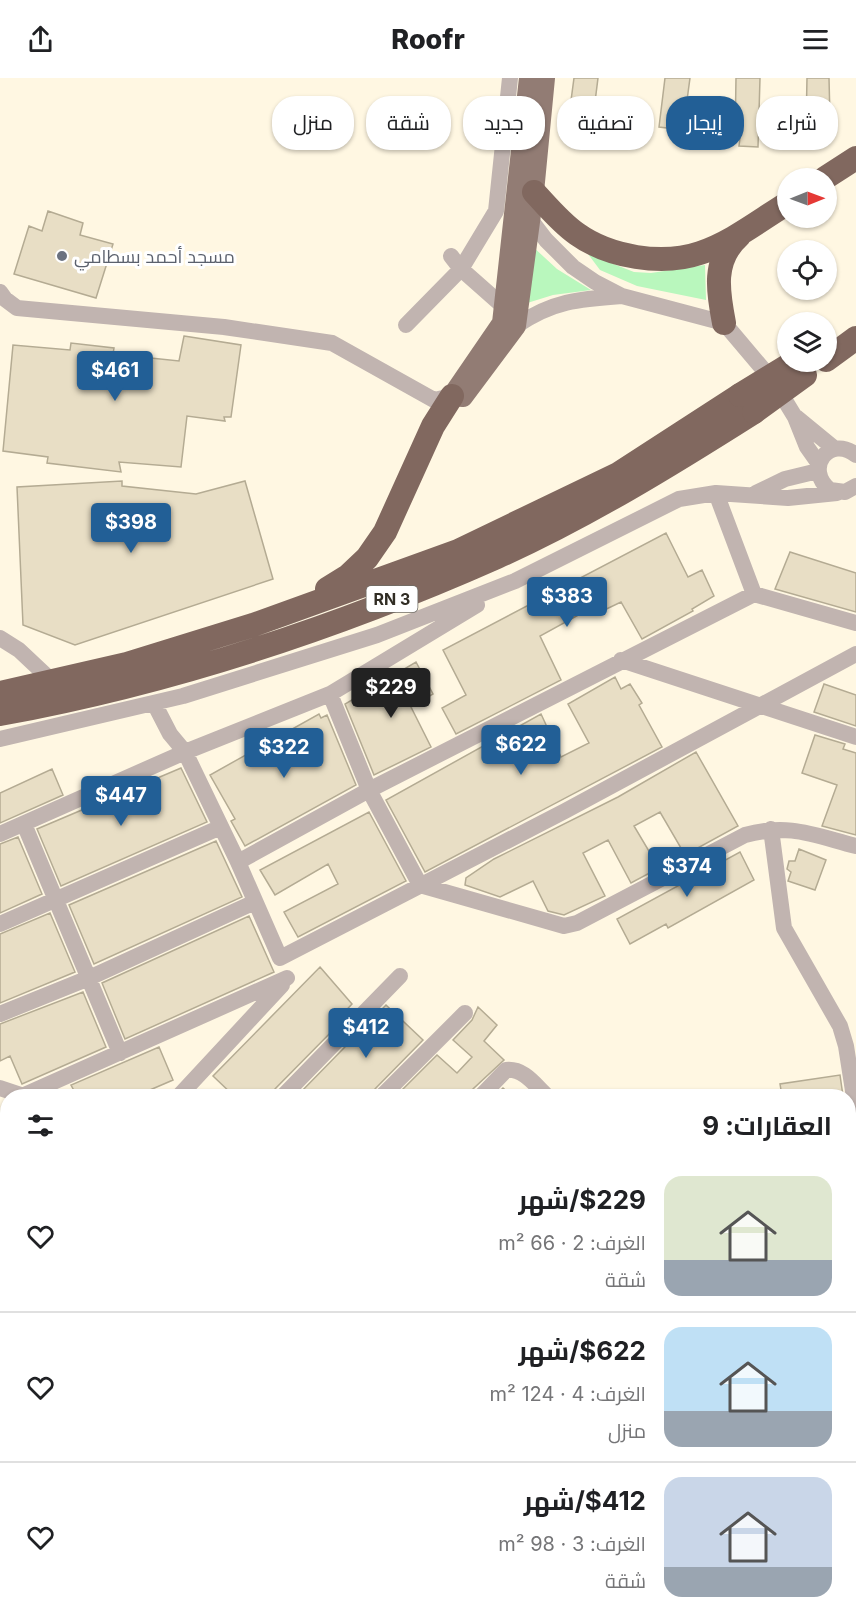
<!DOCTYPE html>
<html lang="ar">
<head>
<meta charset="utf-8">
<style>
	:root { --surface:#fff; --page:#f2f2f2; --text:#202124; --muted:#757577; --line:#e0e0e0; --accent:#225f96 }
	body { margin:0; font-family:Inter,Cairo,sans-serif; background:var(--page); color:var(--text); direction:rtl; height:100vh; display:flex; flex-direction:column; font-size:22px; white-space:nowrap }
	* { box-sizing:border-box; margin:0 }
	p { font-size:20px; color:var(--muted) }
	.icon { flex:none; width:33px; height:33px; fill:none; stroke:currentColor; stroke-width:2; stroke-linecap:round; stroke-linejoin:round }
	.map { position:relative; flex:1; overflow:hidden; direction:ltr }
	.drawer { position:absolute; left:0px; top:1011px; width:856px; height:534px; display:flex; flex-direction:column; background:var(--surface); border-radius:24px 24px 0 0; box-shadow:0 2px 4px #0004; direction:rtl }
	.drawer>* { flex:none }
	.banner { position:absolute; left:18px; top:18px; width:820px; height:54px; direction:rtl; display:flex; gap:12px }
	.needle { width:39px; rotate:89deg }
	.buttons { position:absolute; left:777px; top:90px; display:grid; gap:12px }
	.buttons a { display:grid; place-items:center; width:60px; height:60px; border-radius:50%; background:var(--surface); box-shadow:0 2px 4px #0004; font-size:30px }
	.price { position:absolute; translate:-50% -51px; padding:0 14px; border-radius:6px; background:var(--accent); color:#fff; font-size:20px; line-height:39px; filter:drop-shadow(0 2px 3px #0008) }
	.price::after { content:''; position:absolute; left:50%; top:36px; width:18px; height:14px; margin-left:-9px; background:inherit; clip-path:polygon(0 0,100% 0,50% 100%) }
	.price.active { background:#222; color:#fff }
	ul { padding:0; list-style:none }
	li { display:flex; align-items:center; gap:18px; height:150px; padding:0 24px }
	li+li { border-top:2px solid var(--line) }
	li span { display:grid; place-items:center; flex:none; width:168px; height:120px; border-radius:18px; color:#555 }
	li>.icon { margin-inline-start:auto }
	span .icon { width:72px; height:72px; fill:#fffc; stroke-width:1 }
	li b { font-size:26px }
	h2 { display:flex; justify-content:space-between; align-items:center; height:72px; padding:0 24px; font-size:26px }
	.tag { padding:0 21px; border-radius:24px; background:var(--surface); box-shadow:0 2px 4px #0004; font-size:21px; line-height:54px }
	.tag.active { background:var(--accent); color:#fff }
	header { display:flex; justify-content:space-between; align-items:center; height:78px; padding:0 24px; background:var(--surface); font-size:27px; font-weight:800 }
	.map>svg:first-child { display:block }
	.green { fill:#b9f7bd }
	.building { fill:#e8dec5; stroke:#b4ab93; stroke-width:1.5 }
	.lines { fill:none; stroke-linecap:round; stroke-linejoin:round }
	.minor { stroke:#c1b4b0; stroke-width:16 }
	.major { stroke:#927c74; stroke-width:20 }
	.highway { stroke:#81685f; stroke-width:24 }
	.highway-bridge { stroke:#81685f; stroke-width:24 }
	.worship-dot { fill:#6b7280; stroke:#fff; stroke-width:2 }
	.labels { text-anchor:middle; dominant-baseline:central; stroke-width:6; stroke-linejoin:round; paint-order:stroke }
	.shield { fill:#fff; stroke:#6f6c66; stroke-width:1.5 }
	.shield-label { font-size:16px; font-weight:bold; fill:#312d24 }
	.worship-label { font-size:18px; fill:#5b616d; stroke:#fff; text-anchor:start }
</style>
</head>
<body>
<header><svg class="icon" aria-label="menu" viewBox="0 0 24 24"><path d="M4 6h16M4 12h16M4 18h16"/></svg>Roofr<svg class="icon" aria-label="share" viewBox="0 0 24 24"><path d="M12 15V3M7 8l5-5 5 5M5 13v7h14v-7"/></svg></header>
<div class="map">
<svg width="856" height="1545" viewBox="0 0 856 1545">
	<rect width="100%" height="100%" fill="#fff7e2"/>
	<path class="green" d="M531,167L557,191L591,212L553,217L524,226Z
		M588,176L634,194L651,195L705,187L706,222L637,208L600,192Z
		M0,1246L7,1251V1308L0,1303Z"/>
	<path class="building" d="M574,0H598L592,48L568,45Z
		M665,0H690L683,52L659,49Z
		M736,0H760L758,69L739,68L740,60H735Z
		M807,0H829L830,41H824V49L806,50Z
		M48,133L83,145L80,157L113,166L96,220L14,196L29,148L42,153Z
		M184,258L241,267L231,339H224L225,343L187,338L181,389L119,384L121,394L47,385L48,379L3,373L13,267L70,272L71,265L114,270L113,276L179,283Z
		M122,403V408L196,416L245,403L273,501L75,567L23,547L17,409Z
		M666,455L688,499L702,492L714,518L692,531L693,533L642,561L621,524L594,537L591,530L540,558L561,602L456,656L442,630L466,617L443,572Z
		M790,474L856,495V534L775,511Z
		M416,584L433,616L411,629L431,669L374,697L345,626Z
		M615,599L621,611L630,606L642,625L639,627L662,669L425,794L386,722L541,636L561,679L589,665L568,626Z
		M824,606L856,617V648L814,634Z
		M319,636L321,640L327,637L356,707L245,768L231,743L235,741L210,697Z
		M815,657L845,666L843,671L856,675V757L822,748L837,707L802,695Z
		M696,674L738,748L685,777L660,734L634,748L659,790L631,805L608,762L583,775L605,818L564,837L548,833L533,803L500,819L465,807L466,800L494,781L618,719Z
		M181,690L207,744L61,808L37,751Z
		M52,691L63,717L0,745V715Z
		M369,734L406,803L298,859L284,834L338,806L328,786L275,817L260,792Z
		M18,759L42,816L0,835V766Z
		M216,763L242,819L94,886L69,827Z
		M799,771L826,782L815,812L788,803L791,794L787,791L789,783H795Z
		M740,774L754,802L668,850L666,846L630,866L617,841Z
		M50,835L75,894L0,925V856Z
		M249,838L274,894L125,961L102,905Z
		M320,889L352,926L338,941L341,944L275,1011L273,1018H234L213,998Z
		M83,914L106,969L22,1006L10,978L0,983V946Z
		M386,927L423,962L375,1011L372,1018H297Z
		M478,929L497,947L484,963L504,982L473,1011L471,1018H396L437,977L457,995L472,979L453,962L472,942Z
		M159,969L173,1002L136,1018H77L71,1007Z
		M840,997L843,1018H782L780,1006Z
		M503,1010L512,1018H495Z"/>
	<g class="lines">
		<path class="minor" d="M523,139L530,141L546,162L573,189L595,204L622,218L724,245L773,303L795,339L807,369L819,386
			M451,178L461,191L504,229L512,232
			M0,214L5,221L17,230L224,249L332,265L434,322L452,318
			M406,247L461,191L496,133L510,0
			M516,248C552,223 579,221 622,218
			M796,339L835,371
			M856,377C830,356 803,390 830,412L845,414L856,408
			M716,415L754,516
			M756,415L785,401L818,393
			M856,545L754,516L369,712L238,784L280,880L565,733L856,576
			M0,560L19,572L52,603
			M621,582L856,659
			M330,616L369,712L420,807L564,848L577,845L745,757C789,745 813,757 856,768
			M154,625L170,656L185,674L238,784
			M0,661L183,618L377,557L515,503L679,421L716,415L788,420L837,415
			M24,746L120,975
			M771,751L784,850L840,948L846,968L856,1032
			M0,756L185,674L330,616L477,527
			M0,846L221,749
			M0,936L89,900L255,824
			M0,1010L24,1018
			M22,1018L287,900
			M179,1018L282,907
			M283,1018L400,898
			M382,1018L465,935
			M481,1018L506,992C524,990 535,1007 547,1018
			M0,1071L8,1094
			M0,1411L8,1414
			M188,1538L197,1545
			M0,1540L62,1545
			M170,1545L171,1538"/>
		<path class="major" d="M529,0L502,245L452,318L463,319L516,248L534,114L545,0"/>
		<path class="highway" d="M825,100L856,80
			M534,114C547,128 561,145 577,156C609,179 662,188 700,175C731,165 760,142 788,125
			M724,245C718,214 712,182 739,158
			M826,282L856,260
			M327,511L348,498L367,480L385,454L433,348L452,318
			M0,615L127,586L253,547L458,473L618,396L740,317
			M0,636C170,605 339,549 497,479C586,439 672,386 754,334"/>
		<path class="highway-bridge" d="M740,317L794,284
			M754,334L805,297"/>
	</g>
	<circle class="worship-dot" cx="62" cy="178" r="6"/>
	<g class="labels">
		<rect class="shield" x="366.5" y="508" width="51" height="26" rx="4.5"/>
		<g class="shield-label">
			<text x="392" y="521">RN 3</text>
		</g>
		<g class="worship-label">
			<text x="74" y="178">مسجد أحمد بسطامي</text>
		</g>
	</g>
</svg>
<div class="buttons">
<a><svg class="needle" viewBox="-14 -14 28 28"><path d="M0-13l5 13h-10z" fill="#e53935"/><path d="M0 13l5-13h-10z" fill="#757577"/></svg></a>
<a><svg class="icon" aria-label="locate" viewBox="0 0 24 24"><circle cx="12" cy="12" r="6"/><path d="M12 2v4M12 18v4M2 12h4M18 12h4"/></svg></a>
<a><svg class="icon" aria-label="layers" viewBox="0 0 24 24"><path d="M12 4l9 5-9 5-9-5zM3 14l9 5 9-5"/></svg></a>
</div>
<b class="price" style="left:115px;top:324px">$461</b>
<b class="price" style="left:131px;top:476px">$398</b>
<b class="price" style="left:567px;top:550px">$383</b>
<b class="price active" style="left:391px;top:641px">$229</b>
<b class="price" style="left:521px;top:698px">$622</b>
<b class="price" style="left:284px;top:701px">$322</b>
<b class="price" style="left:121px;top:749px">$447</b>
<b class="price" style="left:687px;top:820px">$374</b>
<b class="price" style="left:366px;top:981px">$412</b>
<div class="banner">
<a class="tag">شراء</a>
<a class="tag active">إيجار</a>
<a class="tag">تصفية</a>
<a class="tag">جديد</a>
<a class="tag">شقة</a>
<a class="tag">منزل</a>
</div>
<section class="drawer">
<h2>العقارات: 9<svg class="icon" aria-label="filters" viewBox="0 0 24 24"><path d="M4 7h16M4 17h16"/><circle cx="9" cy="7" r="2"/><circle cx="15" cy="17" r="2"/></svg></h2>
<ul>
<li><span style="background:linear-gradient(#dfe7d0 70%,#9aa5b1 0)"><svg class="icon" aria-label="home" viewBox="0 0 24 24"><path d="M3 11l9-7 9 7M6 9v11h12V9"/></svg></span><div><b>$229/شهر</b><p>الغرف: 2 · 66 m²</p><p>شقة</p></div><svg class="icon" aria-label="heart" viewBox="0 0 24 24"><path d="M12 20l-8-8c-3-5 5-10 8-4 3-6 11-1 8 4z"/></svg></li>
<li><span style="background:linear-gradient(#bfe0f5 70%,#9aa5b1 0)"><svg class="icon" aria-label="home" viewBox="0 0 24 24"><path d="M3 11l9-7 9 7M6 9v11h12V9"/></svg></span><div><b>$622/شهر</b><p>الغرف: 4 · 124 m²</p><p>منزل</p></div><svg class="icon" aria-label="heart" viewBox="0 0 24 24"><path d="M12 20l-8-8c-3-5 5-10 8-4 3-6 11-1 8 4z"/></svg></li>
<li><span style="background:linear-gradient(#c9d6e8 75%,#9aa5b1 0)"><svg class="icon" aria-label="home" viewBox="0 0 24 24"><path d="M3 11l9-7 9 7M6 9v11h12V9"/></svg></span><div><b>$412/شهر</b><p>الغرف: 3 · 98 m²</p><p>شقة</p></div><svg class="icon" aria-label="heart" viewBox="0 0 24 24"><path d="M12 20l-8-8c-3-5 5-10 8-4 3-6 11-1 8 4z"/></svg></li>
</ul>
</section>
</div>
</body>
</html>
